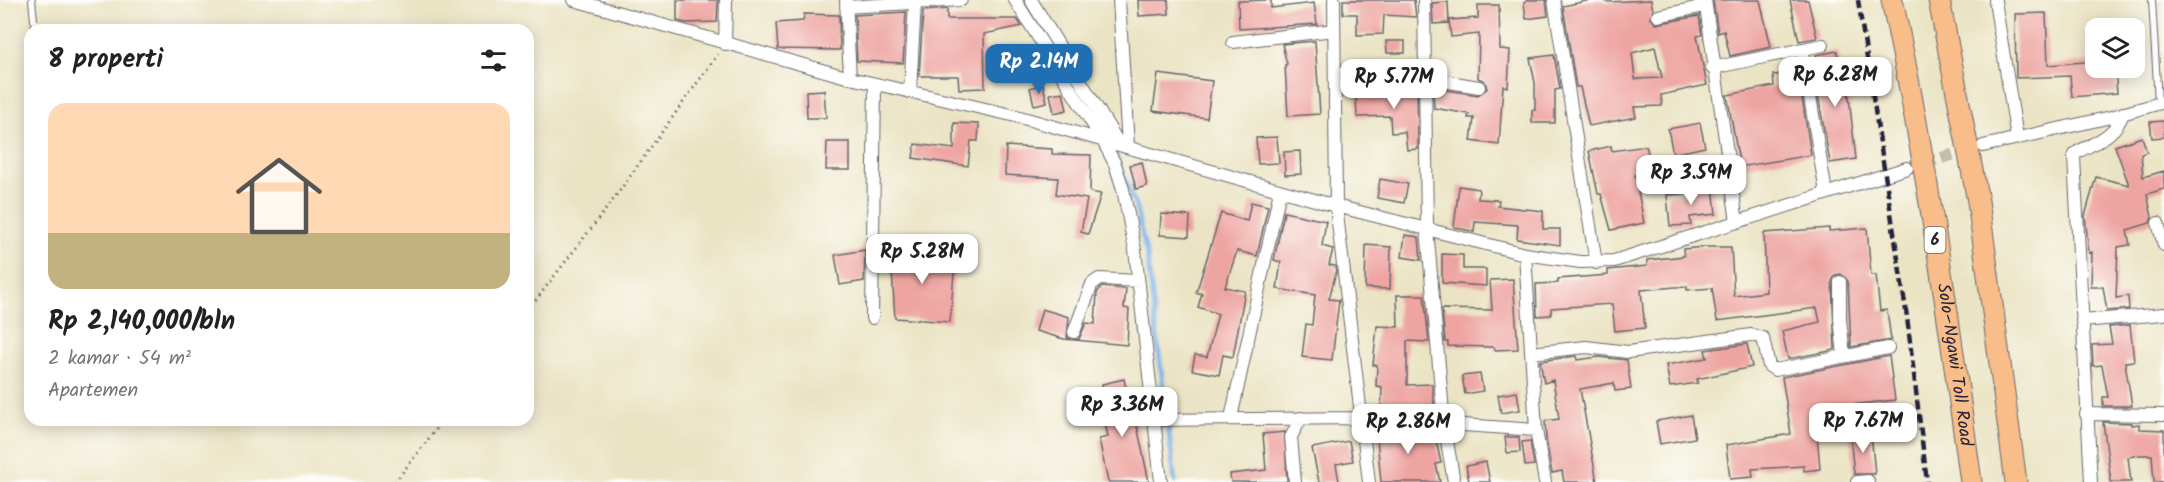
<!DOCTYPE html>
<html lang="id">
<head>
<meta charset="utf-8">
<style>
	:root { --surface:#fff; --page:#f2f2f2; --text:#222; --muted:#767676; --line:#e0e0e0; --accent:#1f6fb2 }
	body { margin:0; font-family:Kalam,sans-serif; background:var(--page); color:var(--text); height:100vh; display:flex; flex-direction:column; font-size:22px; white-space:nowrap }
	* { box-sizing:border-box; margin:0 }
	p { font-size:20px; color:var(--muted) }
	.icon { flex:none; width:33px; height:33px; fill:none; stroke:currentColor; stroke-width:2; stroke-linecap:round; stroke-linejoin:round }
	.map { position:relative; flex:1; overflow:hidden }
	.side { position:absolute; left:24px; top:24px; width:510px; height:402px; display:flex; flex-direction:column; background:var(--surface); border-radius:18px; box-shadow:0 3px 15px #0003 }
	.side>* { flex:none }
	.fabs { position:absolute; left:2085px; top:18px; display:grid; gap:12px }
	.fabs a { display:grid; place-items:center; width:60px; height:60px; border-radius:12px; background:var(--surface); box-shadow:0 3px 15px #0003; font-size:30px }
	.price { position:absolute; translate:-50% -51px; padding:0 14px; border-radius:12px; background:#fff; color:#222; font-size:20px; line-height:39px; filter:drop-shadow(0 2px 3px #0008) }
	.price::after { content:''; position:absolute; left:50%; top:36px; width:18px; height:14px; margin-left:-9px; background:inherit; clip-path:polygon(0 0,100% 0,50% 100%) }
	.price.on { background:var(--accent); color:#fff }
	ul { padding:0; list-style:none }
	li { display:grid; align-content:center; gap:12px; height:318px; padding:0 24px }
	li+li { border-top:2px solid var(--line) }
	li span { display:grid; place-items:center; height:186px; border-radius:18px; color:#555 }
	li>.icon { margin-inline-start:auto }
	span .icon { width:108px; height:108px; fill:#fffc; stroke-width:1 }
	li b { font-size:26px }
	h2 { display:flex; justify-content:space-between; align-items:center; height:72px; padding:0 24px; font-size:26px }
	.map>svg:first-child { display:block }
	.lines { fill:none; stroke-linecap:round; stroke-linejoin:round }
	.stream { stroke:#7ab2ea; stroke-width:4.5 }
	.building { fill:#eea5a2; fill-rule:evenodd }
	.minor-tunnel { stroke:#c3bda9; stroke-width:12; stroke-dasharray:12 6; stroke-linecap:butt }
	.service-casing { stroke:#68666b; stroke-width:8 }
	.minor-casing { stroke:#68666b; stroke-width:14 }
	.motorway-casing { stroke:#68666b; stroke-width:23 }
	.path { stroke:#68666b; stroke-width:3; stroke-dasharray:1.5 4.5; stroke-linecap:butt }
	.service { stroke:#fff; stroke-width:6 }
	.minor { stroke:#fff; stroke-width:12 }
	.motorway { stroke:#f8bd89; stroke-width:21 }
	.rail { stroke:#22223b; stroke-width:4.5; stroke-dasharray:9 4.5; stroke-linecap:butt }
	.labels { text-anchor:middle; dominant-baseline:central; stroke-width:4.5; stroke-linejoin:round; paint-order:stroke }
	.shield { fill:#fdfcf7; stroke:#646373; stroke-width:1.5 }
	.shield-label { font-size:16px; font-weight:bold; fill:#22223b }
	.street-label { font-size:18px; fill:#22223b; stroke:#fdfcf7 }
</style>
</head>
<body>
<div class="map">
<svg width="2164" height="482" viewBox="0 0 2164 482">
	<rect width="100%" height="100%" fill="#fdfcf7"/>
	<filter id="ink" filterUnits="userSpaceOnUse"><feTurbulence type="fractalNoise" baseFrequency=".0167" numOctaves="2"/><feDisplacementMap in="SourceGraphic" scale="12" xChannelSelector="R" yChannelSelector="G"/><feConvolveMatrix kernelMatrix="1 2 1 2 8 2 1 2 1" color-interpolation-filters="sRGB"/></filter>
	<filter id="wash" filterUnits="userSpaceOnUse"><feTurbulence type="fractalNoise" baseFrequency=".008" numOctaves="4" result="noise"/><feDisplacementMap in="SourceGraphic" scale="24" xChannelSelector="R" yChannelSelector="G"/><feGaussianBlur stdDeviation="1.35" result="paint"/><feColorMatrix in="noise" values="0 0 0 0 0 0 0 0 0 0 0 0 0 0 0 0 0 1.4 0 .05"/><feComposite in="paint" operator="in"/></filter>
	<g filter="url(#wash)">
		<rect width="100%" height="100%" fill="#ebe4c4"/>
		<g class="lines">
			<path class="stream" d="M1113,147L1136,208L1147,256L1175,482"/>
		</g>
		<g id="blocks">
			<path class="building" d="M677,0H718L717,22L686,23L677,21Z
				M1138,0H1168L1169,14L1139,16Z
				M1271,0V8L1314,3L1317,24L1239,29L1238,1Z
				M1343,0H1414L1416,17L1384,15L1383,34L1357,35V14H1343Z
				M1527,0H1546L1548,16L1526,19L1524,3Z
				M1591,0H1605L1606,2L1651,0L1653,10L1650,17L1656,24L1699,16L1702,35L1697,36L1707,85L1661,95L1662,106L1634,107L1636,117L1589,126L1580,87H1576L1563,6ZM1655,47L1662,78L1635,79L1632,53Z
				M1713,0H1760L1771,47L1730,56L1724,31L1718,33Z
				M1790,0H1808L1817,38L1799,41Z
				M1448,2L1449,23L1433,24L1432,3Z
				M1478,5H1499L1500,49L1510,50L1508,87L1503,86L1499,145L1471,141L1474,118H1468L1469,114L1434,108L1433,88L1478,95L1487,89L1485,81L1478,78L1479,34L1451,37L1449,20L1478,18Z
				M947,9V19H1017L1022,26L984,34L985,88L959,89L958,76H919L923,11Z
				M906,12L903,63L857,61L855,15Z
				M2046,13L2048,65L2096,61V68H2115L2117,93L2072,97L2070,76L2016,78L2015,14Z
				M804,14L839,15L840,50L778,49L776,23L803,21Z
				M1315,41L1320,114L1288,116L1285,65L1287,64L1282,44Z
				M1386,41H1405V53H1387Z
				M1837,51L1841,75L1845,74L1848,89L1856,159L1830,163L1814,72L1818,71L1816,55Z
				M1554,55L1560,89L1555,90V123H1532V110H1535V83L1530,58Z
				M1798,73L1811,155L1740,167L1727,95L1774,86L1773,75Z
				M1158,74L1212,81L1207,118L1153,111Z
				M1043,84L1047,102L1034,105L1030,88Z
				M1417,84L1418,149L1407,150L1405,132L1391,133L1390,116L1357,117L1356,95L1385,94V86Z
				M824,90L826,118H807L806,91Z
				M1063,92L1067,110L1054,113L1050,94Z
				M2164,121V137L2152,138L2150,122Z
				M954,123L979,124L978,141H971L968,166L913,158L915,144L954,149Z
				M1700,123L1705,147L1673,154L1668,129Z
				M1277,137L1279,163L1258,164L1256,138Z
				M2142,137L2147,152L2141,154L2143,177L2164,171V189L2147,194L2152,217L2150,223L2127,230L2130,245L2118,247L2116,298L2128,296L2129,309L2107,311L2103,287H2091L2092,252L2089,253L2085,216L2096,177L2129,185L2115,146Z
				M827,142H850V170H826Z
				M1006,146L1052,149V154L1091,155L1090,192L1101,194L1088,234L1081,232L1087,199L1056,194L1058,178L1005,175Z
				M1611,146L1612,151L1646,146L1653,170L1635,175L1644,223L1611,230L1601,194H1598L1589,151Z
				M1300,151L1301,174L1285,175L1284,152Z
				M1142,162L1147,186L1136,189L1130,165Z
				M1380,179L1408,184L1404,203L1377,198Z
				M1459,186L1479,189L1478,199L1499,200L1498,206L1543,211V229H1560V245L1517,239L1518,225L1475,222L1474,232L1454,227Z
				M1713,186L1716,214L1690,217L1691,225L1670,226L1667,195L1695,193V188Z
				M1251,202L1268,206L1257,256L1237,251L1225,287L1245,291L1233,357L1223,355L1219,375L1192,370L1195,355L1207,357L1218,314L1198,307L1202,293H1196L1221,213L1247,221Z
				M1284,212L1326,221L1322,246L1333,249L1329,265L1335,266L1336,272L1329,299L1339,300L1332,360L1302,357L1306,324L1312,325L1315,295L1277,289L1281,262L1274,260Z
				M1161,214L1190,216L1189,237L1160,235Z
				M1829,228V231L1867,228L1871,275H1876L1880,311L1887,310L1891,340L1851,347L1848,281L1841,274L1835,275L1832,282L1835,350L1788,359L1782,331L1820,322L1817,308L1717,321L1712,288L1687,290V286L1641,290L1645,328L1615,331L1612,304L1551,308V315L1537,316L1536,284L1558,283V279L1608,275V270L1647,266V260L1684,256L1683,249L1705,247H1731L1734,296L1766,292L1764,233Z
				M1405,235L1419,237L1421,260L1402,257Z
				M890,240H904L905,257L943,260L944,247L956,248L950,322L895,318Z
				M1366,245L1391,247L1390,289L1365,288Z
				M865,250L864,281L840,285L835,255Z
				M1442,254L1463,255V269H1486V286L1442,283Z
				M1513,279L1518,349L1495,350L1494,347L1448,346V342H1445L1442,309L1492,310L1490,280Z
				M1101,287L1126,289L1124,308L1129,309L1127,345L1064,339L1036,331L1042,309L1069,317L1067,337L1072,340L1079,339L1086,323L1095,324L1097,293Z
				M1397,295H1424L1429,342L1407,341V385L1432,384L1435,415L1381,411L1382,387L1376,386L1377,365H1373L1377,326L1398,327Z
				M2130,325L2134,361L2125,362L2132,406H2103V397H2108L2102,365L2093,366L2092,345L2112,344L2109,327Z
				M1747,344L1752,367L1697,379L1698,383L1670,387L1666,365L1707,358L1705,350Z
				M1576,356L1577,360L1599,357L1627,360L1631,389L1615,391L1614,383L1580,389L1597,482H1564L1562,471L1552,473L1546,439L1545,421L1559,419L1553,380L1544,383L1540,361Z
				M1889,356L1895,400L1815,409L1820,469L1804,471V466L1752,469L1753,477L1730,479L1726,445L1791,434L1782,377Z
				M1480,374L1483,391L1465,394L1462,376Z
				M1124,379L1129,402H1132L1149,482H1108L1099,439L1108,437L1102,408L1108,407L1102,384Z
				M1517,392L1520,410L1501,413L1498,395Z
				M1691,415L1695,438L1660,444L1656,421Z
				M2103,422L2132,423V425L2139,424L2140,429L2164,430V482H2154L2152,455H2140L2128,457L2131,482H2111Z
				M1376,427L1434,431L1441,463L1436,464L1440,482H1381Z
				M1285,432L1287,482H1231L1230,474L1266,470L1263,434Z
				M1871,433L1875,474H1854L1850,435Z
				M1505,437H1519L1520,452L1507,453Z
				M1349,441L1353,461L1336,464L1339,482H1319L1312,448Z
				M1530,441L1534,465L1525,466L1522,442Z
				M1486,462L1490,482H1469L1466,466Z"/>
		</g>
	</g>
	<g filter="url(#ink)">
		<use href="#blocks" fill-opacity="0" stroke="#68666b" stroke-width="1.5"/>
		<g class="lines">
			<path class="minor-tunnel" d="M1907,168L1972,149"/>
			<defs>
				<path id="service" d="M32,0L35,30
					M2152,0L2158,102"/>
				<path id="minor" d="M574,0L850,78L1016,116L1336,206L1525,254L1580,262L1614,261L1907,168
					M846,0L850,78
					M1015,0L1102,139L1115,164L1123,189L1135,250L1161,482
					M1031,0L1119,144
					M1119,0L1128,146
					M1334,0L1336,206L1369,482
					M1424,0L1427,228L1444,424L1454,482
					M1554,0L1596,263
					M1705,0L1737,222
					M1995,1L2017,138
					M846,7L961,0
					M1658,16L1705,6
					M1233,42L1334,30
					M725,44L726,0
					M1802,49L1826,193
					M1712,68L1823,45
					M1425,78L1479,87
					M910,92L915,3
					M1983,146L2111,117L2164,102
					M2158,223L2164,245
					M1525,254L1536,430L1545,482
					M1840,282V319L1844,355
					M872,318L875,85
					M2082,321L2164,314
					M1074,332L1092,284L1099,279L1138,281
					M1531,353L1586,347L1628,352L1751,335L1763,338L1769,366L1775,370L1888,348
					M2086,414L2164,415
					M1231,418L1280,191
					M1153,420L1359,418L1536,430
					M1295,482L1291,437L1301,418
					M1857,482L1868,481
					M2091,482L2074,157L2076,153C2095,142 2116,136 2123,113"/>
				<g id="motorway">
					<path id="s1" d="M1892,0C1926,159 1949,321 1971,482"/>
					<path d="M1939,0L1978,201L2016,482"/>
				</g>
			</defs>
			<use href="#service" class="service-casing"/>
			<use href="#minor" class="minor-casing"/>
			<use href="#motorway" class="motorway-casing"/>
			<path class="path" d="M528,310L613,200L718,54
				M395,482L443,420"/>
			<use href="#service" class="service"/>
			<use href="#minor" class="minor"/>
			<use href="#motorway" class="motorway"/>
			<path class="rail" d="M1858,0L1907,317L1927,482"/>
		</g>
	</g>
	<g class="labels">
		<rect class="shield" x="1924.5" y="227" width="21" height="26" rx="4.5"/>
		<g class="shield-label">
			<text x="1935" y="240">6</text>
		</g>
		<g class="street-label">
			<text stroke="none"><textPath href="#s1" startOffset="370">Solo–Ngawi Toll Road</textPath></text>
		</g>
	</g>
</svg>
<div class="fabs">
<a><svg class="icon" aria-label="layers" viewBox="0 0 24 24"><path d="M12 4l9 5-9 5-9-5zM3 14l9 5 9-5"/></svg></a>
</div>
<b class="price on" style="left:1039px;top:95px">Rp 2.14M</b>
<b class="price" style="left:1835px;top:108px">Rp 6.28M</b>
<b class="price" style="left:1394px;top:110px">Rp 5.77M</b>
<b class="price" style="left:1691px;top:206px">Rp 3.59M</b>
<b class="price" style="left:922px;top:285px">Rp 5.28M</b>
<b class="price" style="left:1122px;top:438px">Rp 3.36M</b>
<b class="price" style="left:1863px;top:454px">Rp 7.67M</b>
<b class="price" style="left:1408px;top:455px">Rp 2.86M</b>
<section class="side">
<h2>8 properti<svg class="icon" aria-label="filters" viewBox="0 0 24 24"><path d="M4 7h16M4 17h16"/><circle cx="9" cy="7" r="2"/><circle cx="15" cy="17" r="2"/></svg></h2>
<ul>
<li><span style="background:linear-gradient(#ffd9b3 70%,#c2b280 0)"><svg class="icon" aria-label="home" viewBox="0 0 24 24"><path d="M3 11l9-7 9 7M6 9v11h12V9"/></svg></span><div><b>Rp 2,140,000/bln</b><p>2 kamar · 54 m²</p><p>Apartemen</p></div></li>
</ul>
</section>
</div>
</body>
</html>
